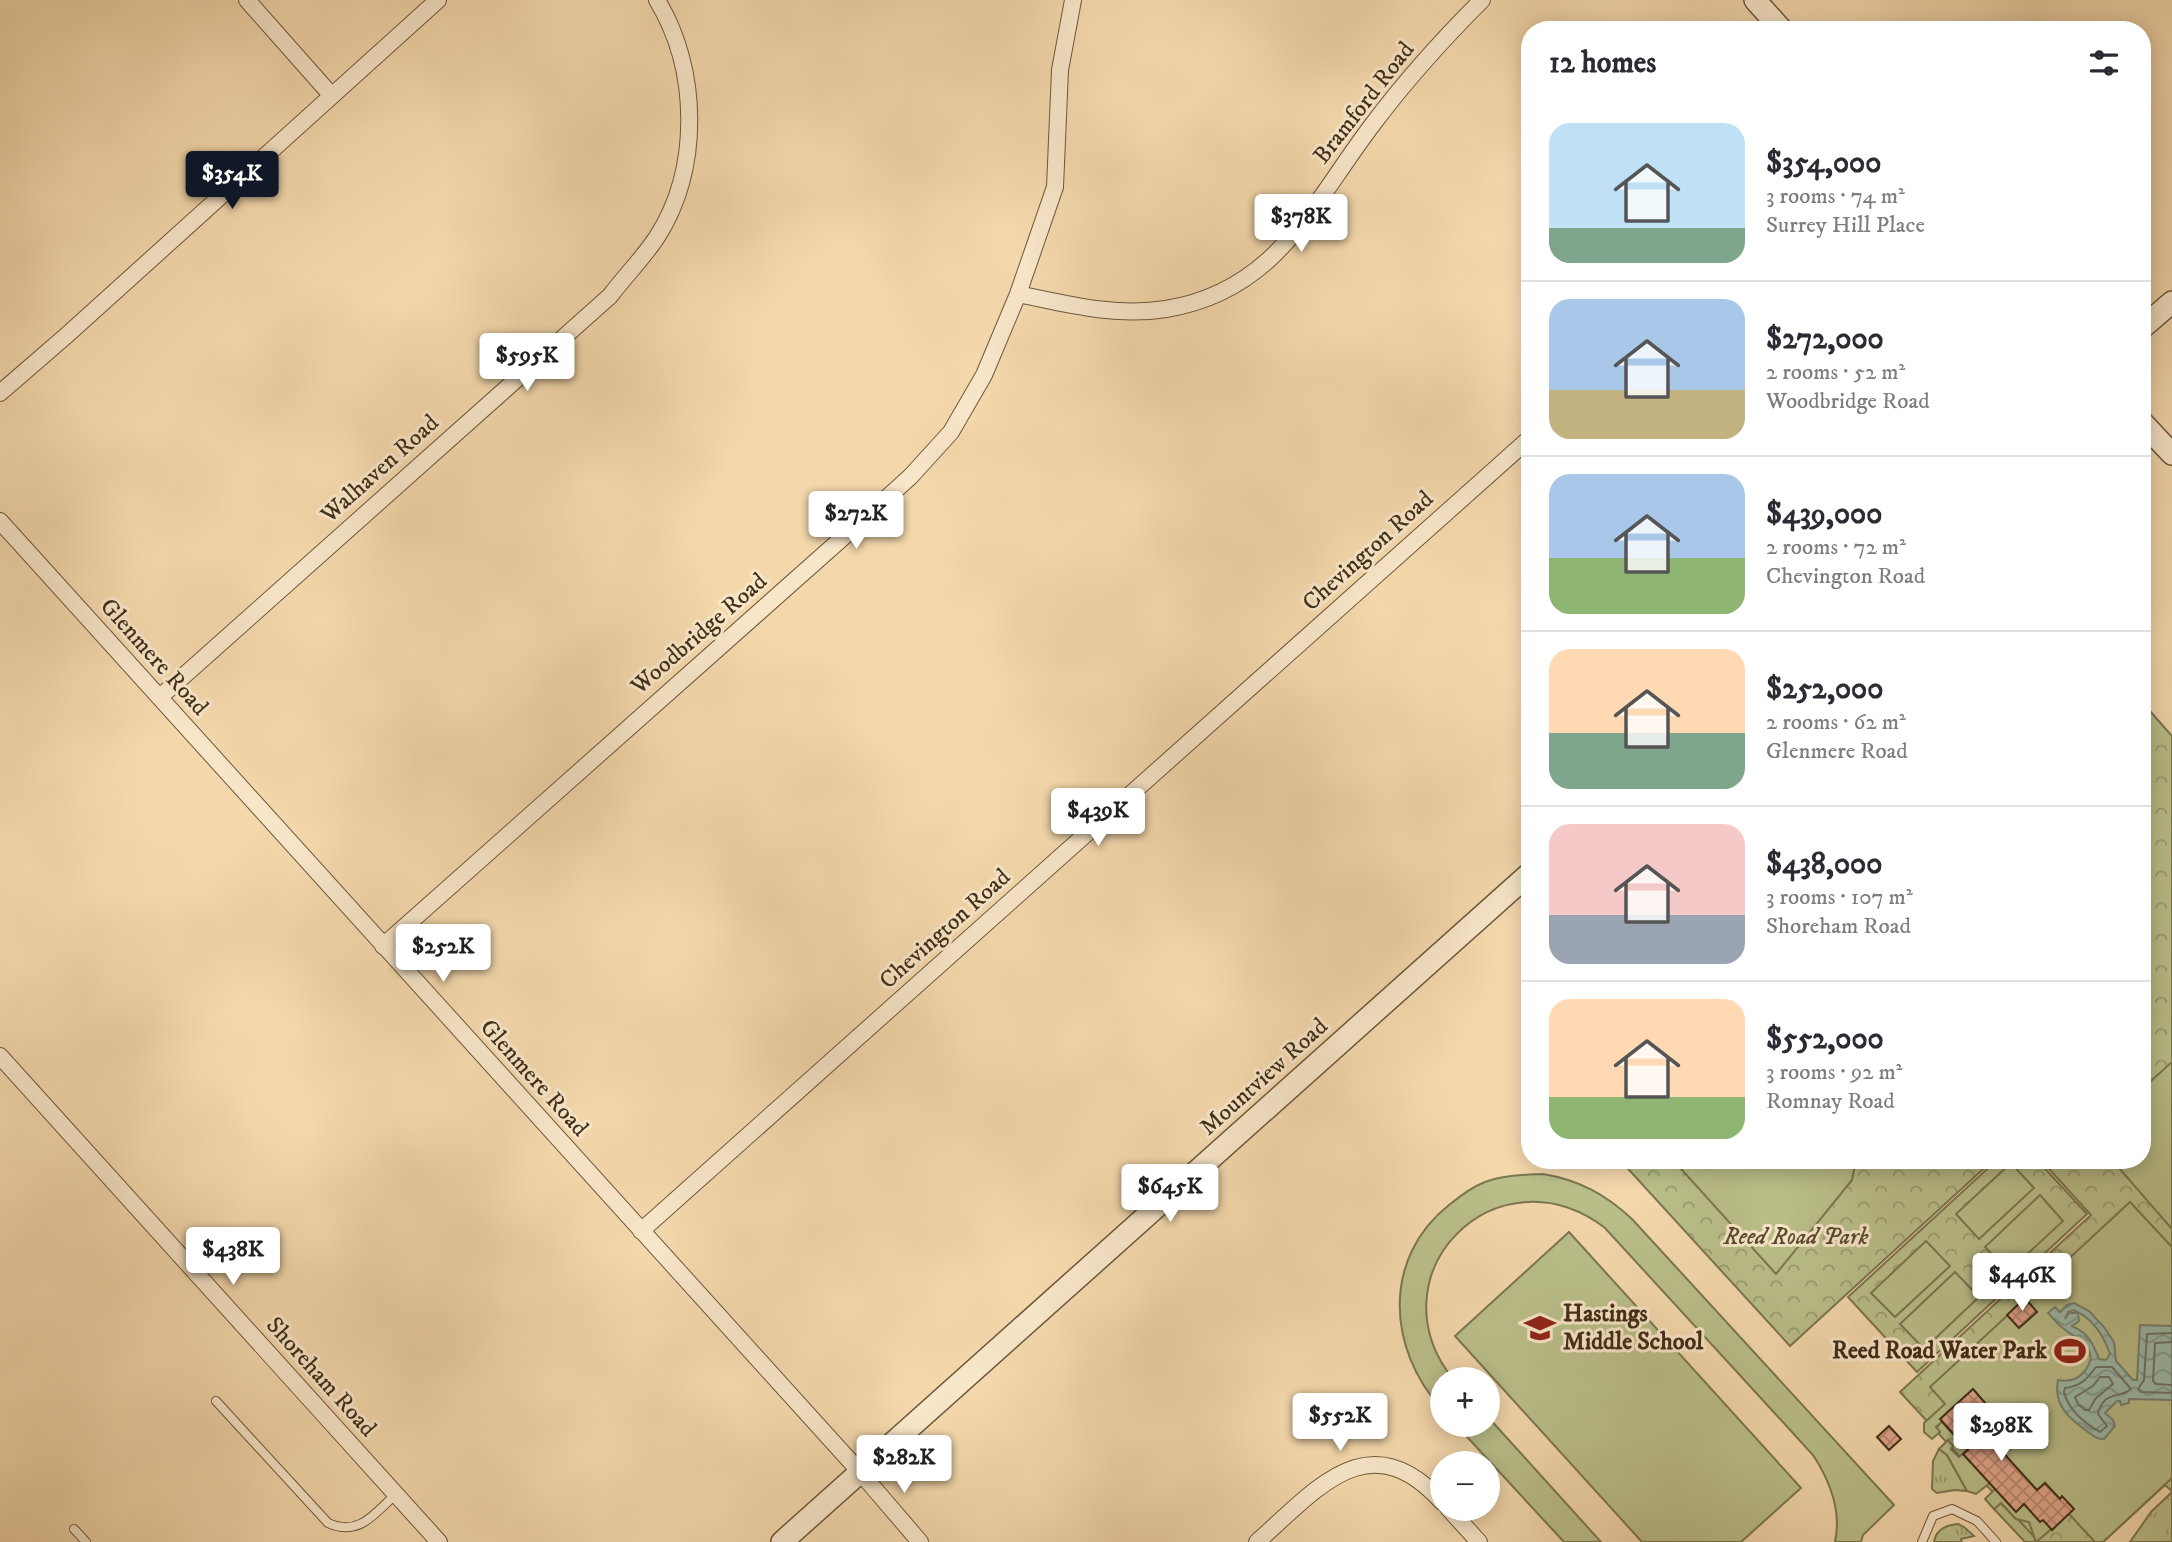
<!DOCTYPE html>
<html lang="en">
<head>
<meta charset="utf-8">
<style>
	:root { --surface:#fff; --page:#f7f7f7; --text:#2b2b33; --muted:#7c7c81; --line:#e1e1e2; --accent:#111827 }
	body { margin:0; font-family:"IM FELL DW Pica",serif; background:var(--page); color:var(--text); height:100vh; display:flex; flex-direction:column; font-size:26px; white-space:nowrap }
	* { box-sizing:border-box; margin:0 }
	p { font-size:23px; color:var(--muted) }
	.icon { flex:none; width:38px; height:38px; fill:none; stroke:currentColor; stroke-width:2; stroke-linecap:round; stroke-linejoin:round }
	.map { position:relative; flex:1; overflow:hidden }
	.details { position:absolute; left:1521px; top:21px; width:630px; height:1148px; display:flex; flex-direction:column; background:var(--surface); border-radius:28px; box-shadow:0 4px 18px #0003 }
	.details>* { flex:none }
	.buttons { position:absolute; left:1430px; top:1367px; display:grid; gap:14px }
	.buttons a { display:grid; place-items:center; width:70px; height:70px; border-radius:50%; background:var(--surface); box-shadow:0 4px 18px #0003; font-size:35px }
	.price { position:absolute; translate:-50% -60px; padding:0 16px; border-radius:7px; background:#fff; color:#222; font-size:23px; line-height:46px; filter:drop-shadow(0 2px 4px #0008) }
	.price::after { content:''; position:absolute; left:50%; top:42px; width:21px; height:16px; margin-left:-10px; background:inherit; clip-path:polygon(0 0,100% 0,50% 100%) }
	.price.on { background:var(--accent); color:#fff }
	ul { padding:0; list-style:none }
	li { display:flex; align-items:center; gap:21px; height:175px; padding:0 28px }
	li+li { border-top:2px solid var(--line) }
	li span { display:grid; place-items:center; flex:none; width:196px; height:140px; border-radius:21px; color:#555 }
	li>.icon { margin-inline-start:auto }
	span .icon { width:84px; height:84px; fill:#fffc; stroke-width:1 }
	li b { font-size:30px }
	h2 { display:flex; justify-content:space-between; align-items:center; height:84px; padding:0 28px; font-size:30px }
	.map>svg:first-child { display:block }
	.grass { fill:url(#grass-tufts); stroke:#7c7651; stroke-width:2 }
	.park { fill:url(#park-crowns); stroke:#7c7651; stroke-width:2 }
	.garden { fill:#babf8a; stroke:#7c7651; stroke-width:2 }
	.water { fill:url(#water-waves); stroke:#778270; stroke-width:2; fill-rule:evenodd }
	.lines { fill:none; stroke-linecap:round; stroke-linejoin:round }
	.shore { stroke:#6e7462; stroke-width:2 }
	.building { fill:url(#building-cross-hatch); stroke:#3f2e18; stroke-width:2 }
	.service-casing { stroke:#6c583d; stroke-width:10 }
	.minor-casing { stroke:#6c583d; stroke-width:18 }
	.tertiary-casing { stroke:#6c583d; stroke-width:24 }
	.service { stroke:#f8e6c9; stroke-width:8 }
	.minor { stroke:#f8e6c9; stroke-width:16 }
	.tertiary { stroke:#f8e6c9; stroke-width:21 }
	.labels { text-anchor:middle; dominant-baseline:central; stroke-width:6; stroke-linejoin:round; paint-order:stroke }
	.street-label { font-size:24px; fill:#3f2e18; stroke:#f8e6c9 }
	.park-label { font-size:24px; font-style:italic; fill:#584b2f; stroke:#f8e6c9 }
	.poi-label { font-size:24px; font-weight:bold; fill:#3f2e18; stroke:#f8e6c9; text-anchor:start }
</style>
</head>
<body>
<div class="map">
<svg width="2172" height="1542" viewBox="0 0 2172 1542">
	<defs>
		<pattern id="grass-tufts" width="24" height="20" patternUnits="userSpaceOnUse" patternTransform="scale(1.75)"><rect width="24" height="20" fill="#babf8a"/><path d="M3 7l-1-3M5 7V3M7 7l1-3M15 17l-1-3M17 17v-4M19 17l1-3" fill="none" stroke="#999c70"/></pattern>
		<pattern id="park-crowns" width="20" height="18" patternUnits="userSpaceOnUse" patternTransform="scale(1.75)"><rect width="20" height="18" fill="#babf8a"/><path d="M2 6a3 3 0 1 1 6 0M12 15a3 3 0 1 1 6 0" fill="none" stroke="#999c70"/></pattern>
		<pattern id="water-waves" width="16" height="10" patternUnits="userSpaceOnUse" patternTransform="scale(1.75)"><rect width="16" height="10" fill="#9cbaab"/><path d="M0 5q4-4 8 0t8 0" fill="none" stroke="#81988a"/></pattern>
		<pattern id="building-cross-hatch" width="8" height="8" patternUnits="userSpaceOnUse" patternTransform="scale(1.75)"><rect width="8" height="8" fill="#e1a58c"/><path d="M0 0l8 8M0 8l8-8" fill="none" stroke="#b88771"/></pattern>
	</defs>
	<rect width="100%" height="100%" fill="#f4d8ac"/>
	<filter id="stains"><feTurbulence type="fractalNoise" baseFrequency=".00286" numOctaves="4"/><feColorMatrix values="0 0 0 0 .2 0 0 0 0 .09 0 0 0 0 .02 0 0 0 .5 -.17"/></filter>
	<radialGradient id="worn" r=".72"><stop offset=".6" stop-color="#630" stop-opacity="0"/><stop offset="1" stop-color="#630" stop-opacity=".3"/></radialGradient>
	<path class="grass" d="M1939,1449L1947,1455L1967,1491L1955,1490L1937,1493L1932,1489L1933,1461Z
		M2172,1492V1542H2130L2151,1512Z
		M2001,1503L2016,1519C2030,1519 2031,1532 2036,1542H2025L1994,1509Z
		M1958,1524L1964,1527L1974,1536L1961,1539L1962,1542H1934C1936,1529 1946,1525 1958,1524Z"/>
	<path class="park" d="M2142,702L2172,736V1491L2165,1485L2103,1542H2039L1900,1392L2091,1215L2041,1160H2142Z
		M1620,1160H1993L1790,1346Z
		M1997,1160H2037L2087,1214L1917,1372L1848,1297Z"/>
	<path class="garden" d="M2172,1062V1229L2112,1160H2142V1089Z
		M1673,1160H1856L1852,1180L1776,1274Z
		M2011,1163L2034,1188L1979,1239L1956,1214Z
		M1543,1174C1579,1180 1605,1194 1632,1219L1894,1505L1863,1535L1861,1542H1835C1842,1510 1830,1481 1813,1455L1605,1228C1497,1146 1370,1274 1453,1379H1442V1409C1387,1349 1382,1258 1449,1205C1460,1196 1472,1187 1485,1182C1503,1175 1524,1175 1543,1174Z
		M2040,1195L2063,1221L2008,1272L1985,1247Z
		M2130,1202L2172,1247V1478L2103,1542H2095L2069,1514L2036,1542L2029,1522L2016,1519L2001,1503L1994,1509L1985,1499L1995,1489L1990,1483L1976,1494L1967,1491L1947,1455L1939,1449L1948,1440L1953,1446L1951,1449L1959,1457L1971,1447L1963,1439L1960,1442L1942,1422L1936,1427L1940,1432L1932,1439L1924,1432V1423L1945,1404L1930,1387Z
		M1569,1232L1801,1488L1741,1542H1642L1455,1336Z
		M1926,1241L1950,1266L1895,1317L1871,1293Z
		M1955,1272L1979,1297L1924,1349L1900,1324Z
		M1488,1417L1601,1542H1564L1456,1425L1488,1424Z"/>
	<path class="water" d="M2074,1303L2089,1311L2104,1327L2114,1342L2116,1361L2133,1380H2137L2140,1325L2172,1326V1400L2129,1399V1403L2121,1405L2120,1401H2117L2105,1413L2113,1420L2115,1426L2104,1439C2096,1439 2095,1437 2088,1432C2070,1419 2053,1406 2058,1380C2068,1382 2077,1380 2084,1372C2103,1349 2076,1339 2064,1329C2058,1325 2053,1318 2048,1313L2055,1307L2060,1312L2067,1305ZM2073,1310C2092,1317 2104,1336 2110,1354L2106,1360L2099,1359C2093,1343 2088,1333 2072,1326L2079,1321L2078,1313H2069L2065,1319L2068,1312Z"/>
	<g class="lines">
		<path class="shore" d="M2172,1333L2147,1334L2144,1380L2138,1389L2141,1392L2172,1393
			M2172,1342L2155,1343L2153,1381L2156,1384L2172,1385
			M2096,1367H2112L2131,1389C2120,1399 2103,1390 2098,1414L2107,1426L2100,1432C2084,1423 2069,1411 2064,1392L2065,1388C2081,1386 2087,1379 2096,1367Z
			M2100,1377H2109L2113,1384L2096,1398L2089,1410H2085L2078,1404L2075,1397L2093,1386Z"/>
	</g>
	<path class="building" d="M2025,1298L2037,1312L2019,1328L2007,1315Z
		M1973,1389L1993,1412L1986,1419L1993,1427L1986,1434L2037,1490L2045,1483L2060,1499L2062,1496L2074,1509L2052,1530L2043,1520L2040,1522L2024,1504L2016,1512L1963,1454L1968,1450L1940,1419Z
		M1889,1426L1901,1439L1889,1450L1877,1437Z"/>
	<g class="lines">
		<defs>
			<path id="service" d="M216,1401L328,1523C359,1537 374,1514 396,1494
				M74,1529L86,1542
				M1922,1542L1933,1516L1952,1509L1977,1521L1996,1542"/>
			<path id="minor" d="M247,0L332,96
				M1018,294C1067,304 1115,317 1166,309C1277,291 1312,204 1373,124C1406,80 1443,39 1482,0
				M0,393L67,335L438,0
				M0,521L860,1472L920,1542
				M160,697L610,296C625,276 644,257 657,237C701,168 699,69 657,0
				M383,946L866,517L911,476L951,432L984,375L1018,294L1055,187L1060,70L1073,0
				M0,1056L439,1542
				M641,1231L1530,438
				M1448,1508L1479,1542
				M1257,1542C1316,1490 1369,1421 1442,1502"/>
			<path id="tertiary" d="M1755,0L1782,30
				M2142,328L2172,302
				M2142,422L2172,454
				M782,1542L1530,873"/>
		</defs>
		<use href="#service" class="service-casing"/>
		<use href="#minor" class="minor-casing"/>
		<use href="#tertiary" class="tertiary-casing"/>
		<use href="#service" class="service"/>
		<use href="#minor" class="minor"/>
		<use href="#tertiary" class="tertiary"/>
	</g>
	<defs>
		<symbol id="school-bare" viewBox="-9 -9 18 18"><path d="M0-5L7-2L0 1L-7-2ZM-4 1L0 2.5L4 1V4Q0 6-4 4Z" fill="#8f2418" stroke="#f8e6c9" stroke-width="2.5" paint-order="stroke"/></symbol>
		<symbol id="stadium-bare" viewBox="-9 -9 18 18"><path d="M0-5a6.5 5 0 1 0 0 10a6.5 5 0 1 0 0-10ZM-3.5-1.8h7v3.6h-7Z" fill="#8f2418" stroke="#f8e6c9" stroke-width="2.5" paint-order="stroke"/></symbol>
	</defs>
	<g fill-rule="evenodd">
		<use href="#school-bare" x="1518" y="1306" width="44" height="44"/>
		<use href="#stadium-bare" x="2048" y="1329" width="44" height="44"/>
	</g>
	<g class="labels">
		<g class="street-label">
			<text transform="translate(1364 103) rotate(-52)">Bramford Road</text>
			<text transform="translate(380 469) rotate(-42)">Walhaven Road</text>
			<text transform="translate(1368 551) rotate(-42)">Chevington Road</text>
			<text transform="translate(699 634) rotate(-41)">Woodbridge Road</text>
			<text transform="translate(154 657) rotate(48)">Glenmere Road</text>
			<text transform="translate(945 929) rotate(-42)">Chevington Road</text>
			<text transform="translate(1264 1077) rotate(-42)">Mountview Road</text>
			<text transform="translate(534 1078) rotate(48)">Glenmere Road</text>
			<text transform="translate(321 1377) rotate(48)">Shoreham Road</text>
		</g>
		<g class="park-label">
			<text x="1796" y="1237">Reed Road Park</text>
		</g>
		<g class="poi-label">
			<text x="1563" y="1314">Hastings<tspan x="1563" dy="28">Middle School</tspan></text>
			<text x="2047" y="1351" text-anchor="end">Reed Road Water Park</text>
		</g>
	</g>
	<rect width="100%" height="100%" filter="url(#stains)"/>
	<rect width="100%" height="100%" fill="url(#worn)"/>
</svg>
<div class="buttons">
<a>+</a>
<a>−</a>
</div>
<b class="price on" style="left:232px;top:211px">$354K</b>
<b class="price" style="left:1301px;top:254px">$378K</b>
<b class="price" style="left:527px;top:393px">$595K</b>
<b class="price" style="left:856px;top:551px">$272K</b>
<b class="price" style="left:1098px;top:848px">$439K</b>
<b class="price" style="left:443px;top:984px">$252K</b>
<b class="price" style="left:1170px;top:1224px">$645K</b>
<b class="price" style="left:233px;top:1287px">$438K</b>
<b class="price" style="left:2022px;top:1313px">$446K</b>
<b class="price" style="left:1340px;top:1453px">$552K</b>
<b class="price" style="left:2001px;top:1463px">$298K</b>
<b class="price" style="left:904px;top:1495px">$282K</b>
<section class="details">
<h2>12 homes<svg class="icon" aria-label="filters" viewBox="0 0 24 24"><path d="M4 7h16M4 17h16"/><circle cx="9" cy="7" r="2"/><circle cx="15" cy="17" r="2"/></svg></h2>
<ul>
<li><span style="background:linear-gradient(#bfe0f5 75%,#7fa58c 0)"><svg class="icon" aria-label="home" viewBox="0 0 24 24"><path d="M3 11l9-7 9 7M6 9v11h12V9"/></svg></span><div><b>$354,000</b><p>3 rooms · 74 m²</p><p>Surrey Hill Place</p></div></li>
<li><span style="background:linear-gradient(#a9c7e8 65%,#c2b280 0)"><svg class="icon" aria-label="home" viewBox="0 0 24 24"><path d="M3 11l9-7 9 7M6 9v11h12V9"/></svg></span><div><b>$272,000</b><p>2 rooms · 52 m²</p><p>Woodbridge Road</p></div></li>
<li><span style="background:linear-gradient(#a9c7e8 60%,#8fb573 0)"><svg class="icon" aria-label="home" viewBox="0 0 24 24"><path d="M3 11l9-7 9 7M6 9v11h12V9"/></svg></span><div><b>$439,000</b><p>2 rooms · 72 m²</p><p>Chevington Road</p></div></li>
<li><span style="background:linear-gradient(#ffd9b3 60%,#7fa58c 0)"><svg class="icon" aria-label="home" viewBox="0 0 24 24"><path d="M3 11l9-7 9 7M6 9v11h12V9"/></svg></span><div><b>$252,000</b><p>2 rooms · 62 m²</p><p>Glenmere Road</p></div></li>
<li><span style="background:linear-gradient(#f6c9c9 65%,#9aa5b1 0)"><svg class="icon" aria-label="home" viewBox="0 0 24 24"><path d="M3 11l9-7 9 7M6 9v11h12V9"/></svg></span><div><b>$438,000</b><p>3 rooms · 107 m²</p><p>Shoreham Road</p></div></li>
<li><span style="background:linear-gradient(#ffd9b3 70%,#8fb573 0)"><svg class="icon" aria-label="home" viewBox="0 0 24 24"><path d="M3 11l9-7 9 7M6 9v11h12V9"/></svg></span><div><b>$552,000</b><p>3 rooms · 92 m²</p><p>Romnay Road</p></div></li>
</ul>
</section>
</div>
</body>
</html>
